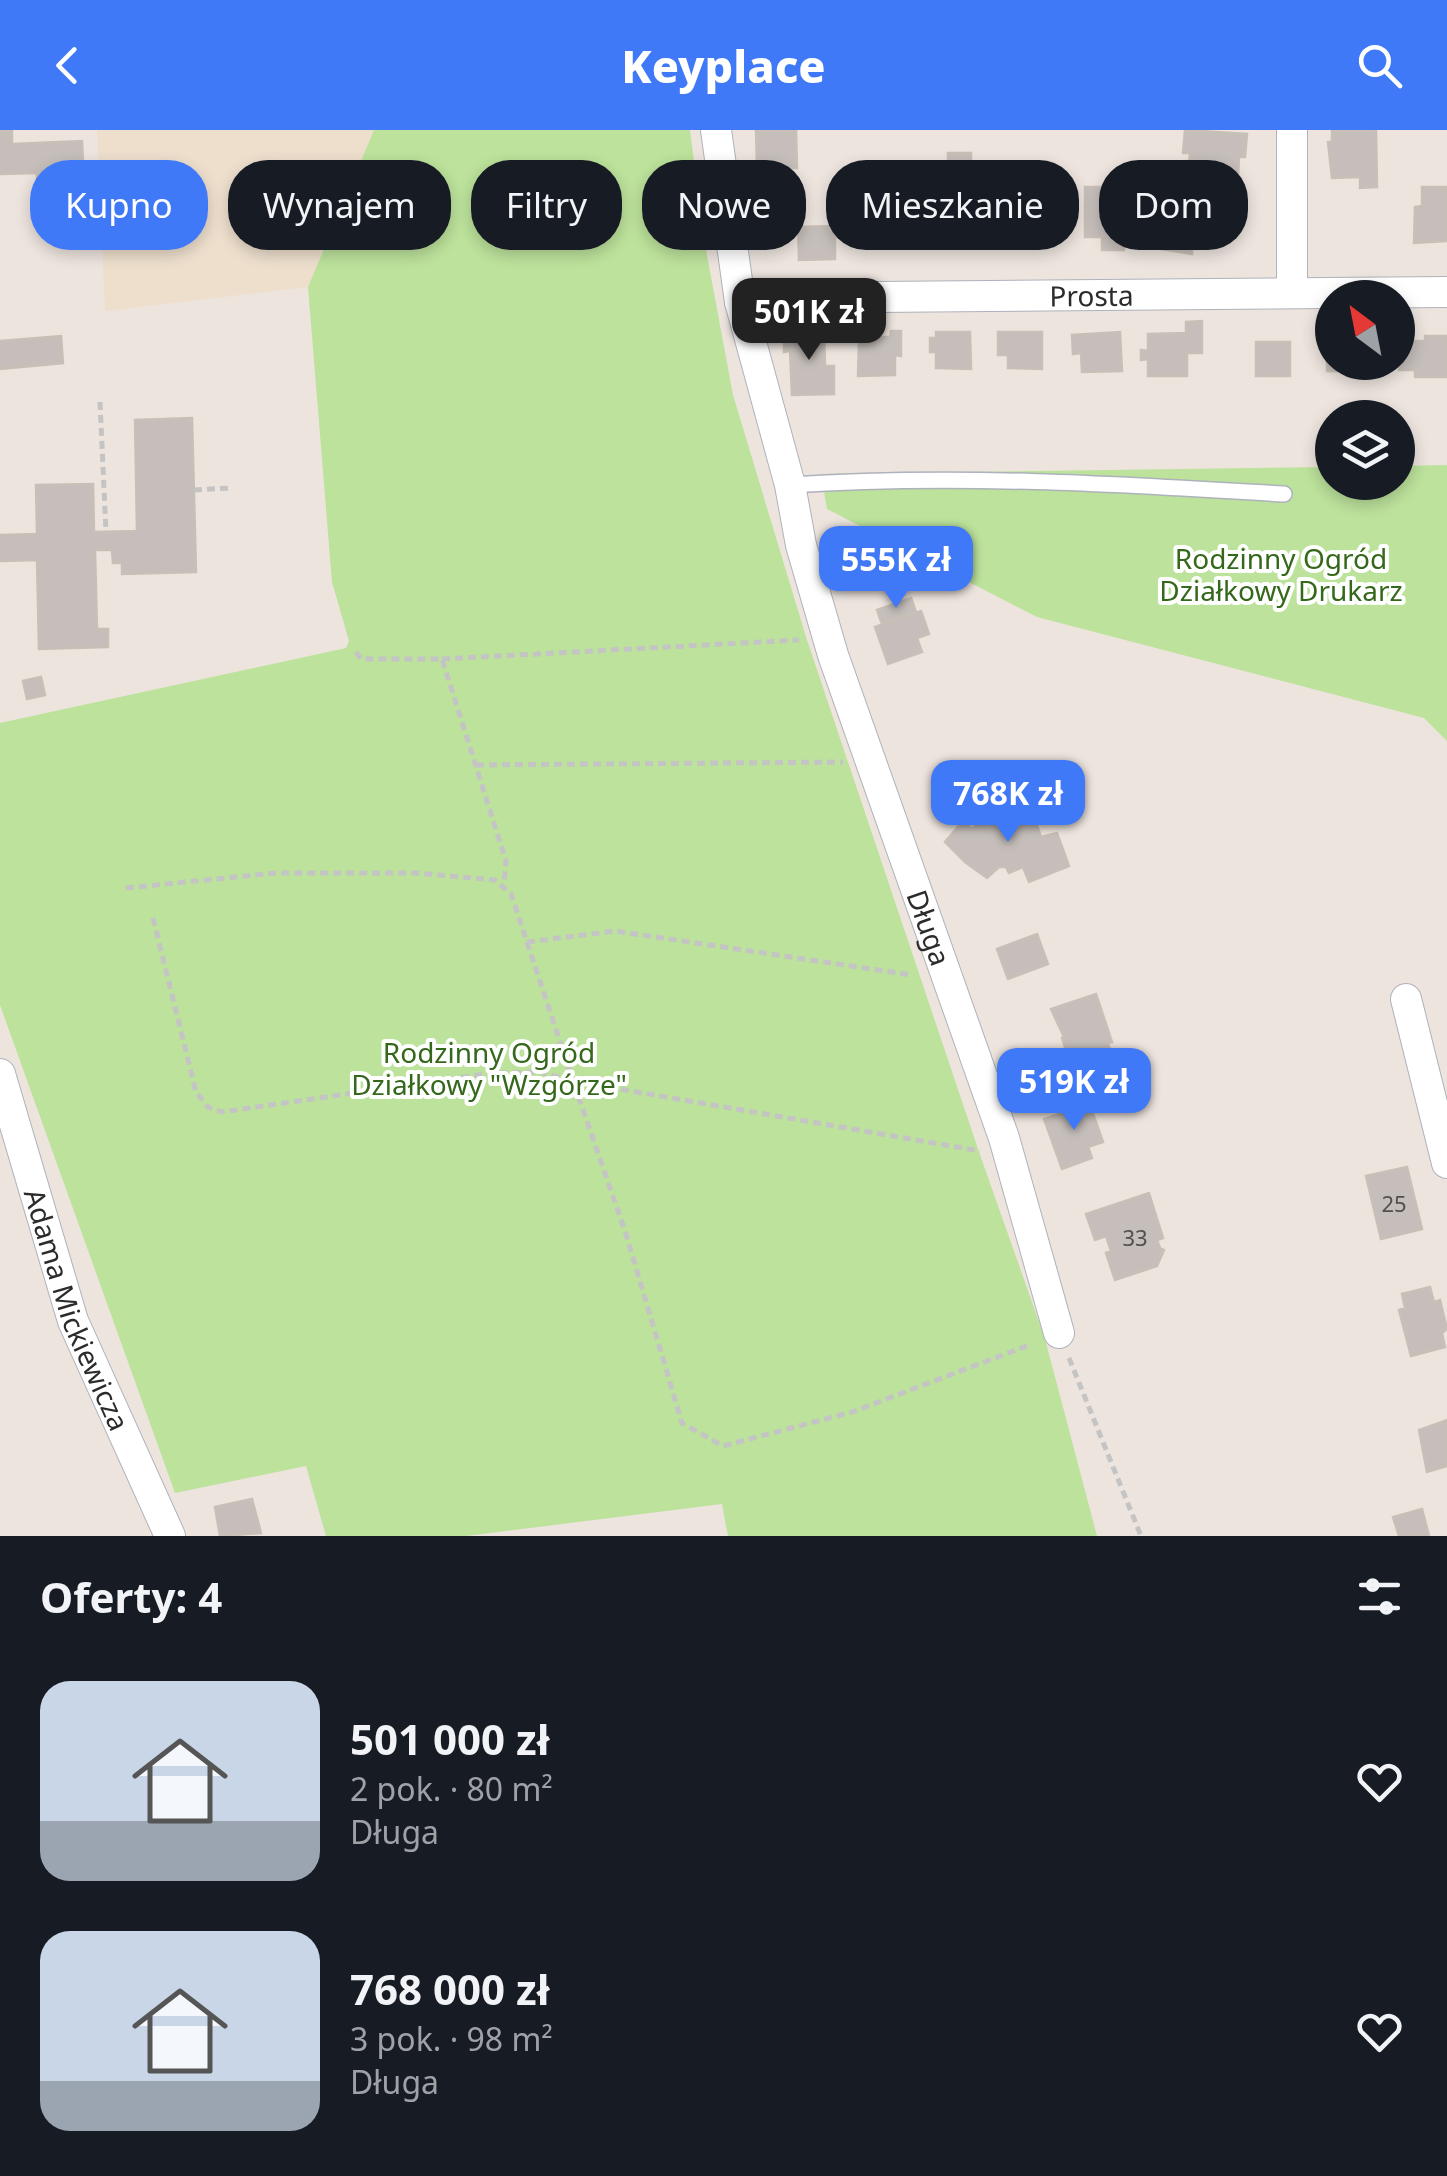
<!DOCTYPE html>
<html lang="pl">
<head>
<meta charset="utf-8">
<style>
	:root { --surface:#171b24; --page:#20242c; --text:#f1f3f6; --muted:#9ea1a6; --accent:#4079f7 }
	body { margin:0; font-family:"Noto Sans",sans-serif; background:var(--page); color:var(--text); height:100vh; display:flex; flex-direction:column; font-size:38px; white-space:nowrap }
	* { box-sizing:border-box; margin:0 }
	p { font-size:32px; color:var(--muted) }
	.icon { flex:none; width:55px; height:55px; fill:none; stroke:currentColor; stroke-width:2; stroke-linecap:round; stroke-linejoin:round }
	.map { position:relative; height:1406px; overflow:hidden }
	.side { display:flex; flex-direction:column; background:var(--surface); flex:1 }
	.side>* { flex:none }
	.hud { position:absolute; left:30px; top:30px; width:1388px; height:90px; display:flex; gap:20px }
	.needle { width:65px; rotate:328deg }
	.controls { position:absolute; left:1315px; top:150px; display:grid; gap:20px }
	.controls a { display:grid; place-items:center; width:100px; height:100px; border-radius:50%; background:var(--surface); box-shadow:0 5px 15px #0003; font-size:50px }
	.price { position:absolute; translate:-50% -85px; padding:0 22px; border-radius:20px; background:var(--accent); color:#fff; font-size:32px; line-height:65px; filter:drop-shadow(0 2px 5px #0008) }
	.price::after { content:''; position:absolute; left:50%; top:60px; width:30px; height:22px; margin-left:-15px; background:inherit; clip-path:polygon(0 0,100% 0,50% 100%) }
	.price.current { background:#222; color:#fff }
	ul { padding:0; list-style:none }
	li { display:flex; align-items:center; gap:30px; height:250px; padding:0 40px }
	li span { display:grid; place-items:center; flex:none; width:280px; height:200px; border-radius:30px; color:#555 }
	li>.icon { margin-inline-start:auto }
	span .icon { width:120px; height:120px; fill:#fffc; stroke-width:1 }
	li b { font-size:42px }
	h2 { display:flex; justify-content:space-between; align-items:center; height:120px; padding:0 40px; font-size:42px }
	.pill { padding:0 35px; border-radius:40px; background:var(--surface); box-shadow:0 5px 15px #0003; font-size:35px; line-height:90px }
	.pill.current { background:var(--accent); color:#fff }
	header { display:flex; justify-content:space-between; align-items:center; height:130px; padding:0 40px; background:var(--accent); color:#fff; font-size:45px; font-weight:800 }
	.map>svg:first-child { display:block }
	.education { fill:#eedfcd }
	.green { fill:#bce29b }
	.building { fill:#c5beba; stroke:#c8c0b7; stroke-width:2.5 }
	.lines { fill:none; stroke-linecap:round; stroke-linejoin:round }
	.service-casing { stroke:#aeb2bb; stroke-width:18 }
	.minor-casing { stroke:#aeb2bb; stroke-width:32 }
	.path { stroke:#c4c4c4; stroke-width:5; stroke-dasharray:8 5; stroke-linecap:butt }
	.service { stroke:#fff; stroke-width:15 }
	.minor { stroke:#fff; stroke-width:30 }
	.labels { text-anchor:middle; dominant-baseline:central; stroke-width:8; stroke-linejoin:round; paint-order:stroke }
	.number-label { font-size:22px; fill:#52504f }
	.street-label { font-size:28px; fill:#2b2b2b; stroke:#fff }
	.park-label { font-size:28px; fill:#35681b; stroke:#fff }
</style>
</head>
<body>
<header><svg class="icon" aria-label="back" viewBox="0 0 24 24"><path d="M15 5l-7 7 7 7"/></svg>Keyplace<svg class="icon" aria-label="search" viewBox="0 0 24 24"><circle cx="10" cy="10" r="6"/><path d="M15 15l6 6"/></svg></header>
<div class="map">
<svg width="1447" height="1406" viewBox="0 0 1447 1406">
	<rect width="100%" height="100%" fill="#ede4de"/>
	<path class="education" d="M97,0H374L308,157L105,181Z"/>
	<path class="green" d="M374,0H690L704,109L733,265L806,507L979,1022L1045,1209L1097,1406H728L722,1374L466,1406H326L306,1336L175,1363L0,875V593L346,518L349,511L332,452L308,157Z
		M1447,335V611L1424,588L1037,487L827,379L821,344L1332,337V352H1398V336Z"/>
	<path class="building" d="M0,0H12V14L82,11L84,56L37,57V43L0,44Z
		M756,0H796L797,38L757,39Z
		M1185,0L1247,4L1245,27H1239L1238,47L1188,43L1190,23H1183Z
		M1332,0H1376L1377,57L1360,58V47L1332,48L1328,12H1332Z
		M948,23H971V39H980V49H972V61L948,62Z
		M1085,57H1124V120H1102V107H1085Z
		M1422,57H1447V111L1414,113L1415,77L1422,76Z
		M870,75L911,76V108L871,103Z
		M1156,84H1193L1192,124L1155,118Z
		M835,96V129L799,130L798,97Z
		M1202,191V223H1187V246H1148V229L1141,230V220L1148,221V204L1186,203V192Z
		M824,200L825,236H834V264L792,265L790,221L784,222V201Z
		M891,201H901V226L895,225V245L858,246L859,207H890Z
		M936,202H970L971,239L936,238V222H930V208H936Z
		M998,202H1042V239L1008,238V225H998Z
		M1120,202L1122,241L1082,242L1081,223L1073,224L1072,205Z
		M1327,204H1332V232H1364V242L1327,241Z
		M61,206L63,233L0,239V211Z
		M1425,206H1447V247H1415V240H1399L1400,211H1425Z
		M1256,212H1290V246H1256Z
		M192,288L196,442L122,444V433H113L112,420H95L97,499H108V517L39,519L37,430L0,431V405L37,404L36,355L93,354L94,402L137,401L135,290Z
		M911,468L916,482L882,494L877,480Z
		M921,481L929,504L917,508L922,522L888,534L875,497Z
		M41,547L45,565L27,569L23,551Z
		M990,678L1034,686L1041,707L1057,703L1069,736L1029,752L1023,737L1009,743L1006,737H999L987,748L965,732L945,712L963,691L972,699Z
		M1037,804L1048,834L1008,849L997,819Z
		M1096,864L1112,912L1108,913L1113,929L1073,942L1062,908L1064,907L1051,879Z
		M1088,969L1103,1012L1088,1017L1092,1028L1062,1039L1044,989L1063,983L1061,978Z
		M1407,1037L1422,1099L1381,1109L1366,1046Z
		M1149,1063L1163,1108L1157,1110L1160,1118L1164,1120L1157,1136L1115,1150L1106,1123L1111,1121L1106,1106L1095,1110L1086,1084Z
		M1430,1157L1434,1172L1440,1170L1447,1199L1442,1203L1445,1217L1411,1226L1399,1180L1405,1178L1402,1164Z
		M1447,1290V1336L1427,1342L1419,1300Z
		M252,1369L261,1403L220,1406L215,1377Z
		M1422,1379L1429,1406H1399L1393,1387Z"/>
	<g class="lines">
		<defs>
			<path id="service" d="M790,355C954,344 1120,354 1284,364"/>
			<g id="minor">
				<path id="s1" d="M716,0L740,172L790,355L801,415L833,525L1004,1008L1059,1203"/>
				<path d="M1292,162V0"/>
				<path id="s2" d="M740,172L755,168L1447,162"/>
				<path d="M1406,869L1447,1033"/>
				<path id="s3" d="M0,944L73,1191L170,1406"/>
			</g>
		</defs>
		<use href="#service" class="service-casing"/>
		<use href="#minor" class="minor-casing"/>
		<path class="path" d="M100,272L106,402
			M194,360L231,358
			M356,522L361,529H442L506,731L504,755
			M442,529L799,510
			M476,635L843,632
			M126,758L276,743H416L495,750L511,764L573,951L980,1021
			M153,788L196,962L208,977L222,982L492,943L541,942L573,951L626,1104L682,1293L723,1316L852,1282L1032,1214
			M527,812L615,801L912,845
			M541,942L554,930L559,912
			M1069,1228L1141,1406"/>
		<use href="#service" class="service"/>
		<use href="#minor" class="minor"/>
	</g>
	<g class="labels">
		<g class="number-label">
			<text x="1394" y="1073">25</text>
			<text x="1135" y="1107">33</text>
		</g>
		<g class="street-label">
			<text stroke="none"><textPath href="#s2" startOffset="352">Prosta</textPath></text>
			<text stroke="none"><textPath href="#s1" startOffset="828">Długa</textPath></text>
			<text stroke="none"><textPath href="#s3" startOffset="248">Adama Mickiewicza</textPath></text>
		</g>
		<g class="park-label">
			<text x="1281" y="428">Rodzinny Ogród<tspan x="1281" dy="32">Działkowy Drukarz</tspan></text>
			<text x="489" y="922">Rodzinny Ogród<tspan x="489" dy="32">Działkowy "Wzgórze"</tspan></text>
		</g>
	</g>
</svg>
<div class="controls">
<a><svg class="needle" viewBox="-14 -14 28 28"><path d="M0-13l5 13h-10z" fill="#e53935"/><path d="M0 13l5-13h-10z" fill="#9ea1a6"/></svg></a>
<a><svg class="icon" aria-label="layers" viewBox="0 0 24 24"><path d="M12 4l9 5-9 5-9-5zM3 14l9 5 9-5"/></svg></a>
</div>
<b class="price current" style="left:809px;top:233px">501K zł</b>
<b class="price" style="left:896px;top:481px">555K zł</b>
<b class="price" style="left:1008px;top:715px">768K zł</b>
<b class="price" style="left:1074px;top:1003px">519K zł</b>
<div class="hud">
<a class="pill current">Kupno</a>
<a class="pill">Wynajem</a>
<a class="pill">Filtry</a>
<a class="pill">Nowe</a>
<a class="pill">Mieszkanie</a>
<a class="pill">Dom</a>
</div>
</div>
<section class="side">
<h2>Oferty: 4<svg class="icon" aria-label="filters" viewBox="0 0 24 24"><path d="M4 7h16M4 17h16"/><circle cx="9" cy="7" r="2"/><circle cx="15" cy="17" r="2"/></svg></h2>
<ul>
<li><span style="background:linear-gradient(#c9d6e8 70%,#9aa5b1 0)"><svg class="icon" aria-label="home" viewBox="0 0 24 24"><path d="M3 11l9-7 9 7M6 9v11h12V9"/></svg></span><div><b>501 000 zł</b><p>2 pok. · 80 m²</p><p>Długa</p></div><svg class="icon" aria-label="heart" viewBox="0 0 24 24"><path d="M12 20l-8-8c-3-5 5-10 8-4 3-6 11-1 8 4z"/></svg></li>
<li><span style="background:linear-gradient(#c9d6e8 75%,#9aa5b1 0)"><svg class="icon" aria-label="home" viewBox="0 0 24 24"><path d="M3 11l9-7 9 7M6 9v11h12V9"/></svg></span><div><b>768 000 zł</b><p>3 pok. · 98 m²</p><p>Długa</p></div><svg class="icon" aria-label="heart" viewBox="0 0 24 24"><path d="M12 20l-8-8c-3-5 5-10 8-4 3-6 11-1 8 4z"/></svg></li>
</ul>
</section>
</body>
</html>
